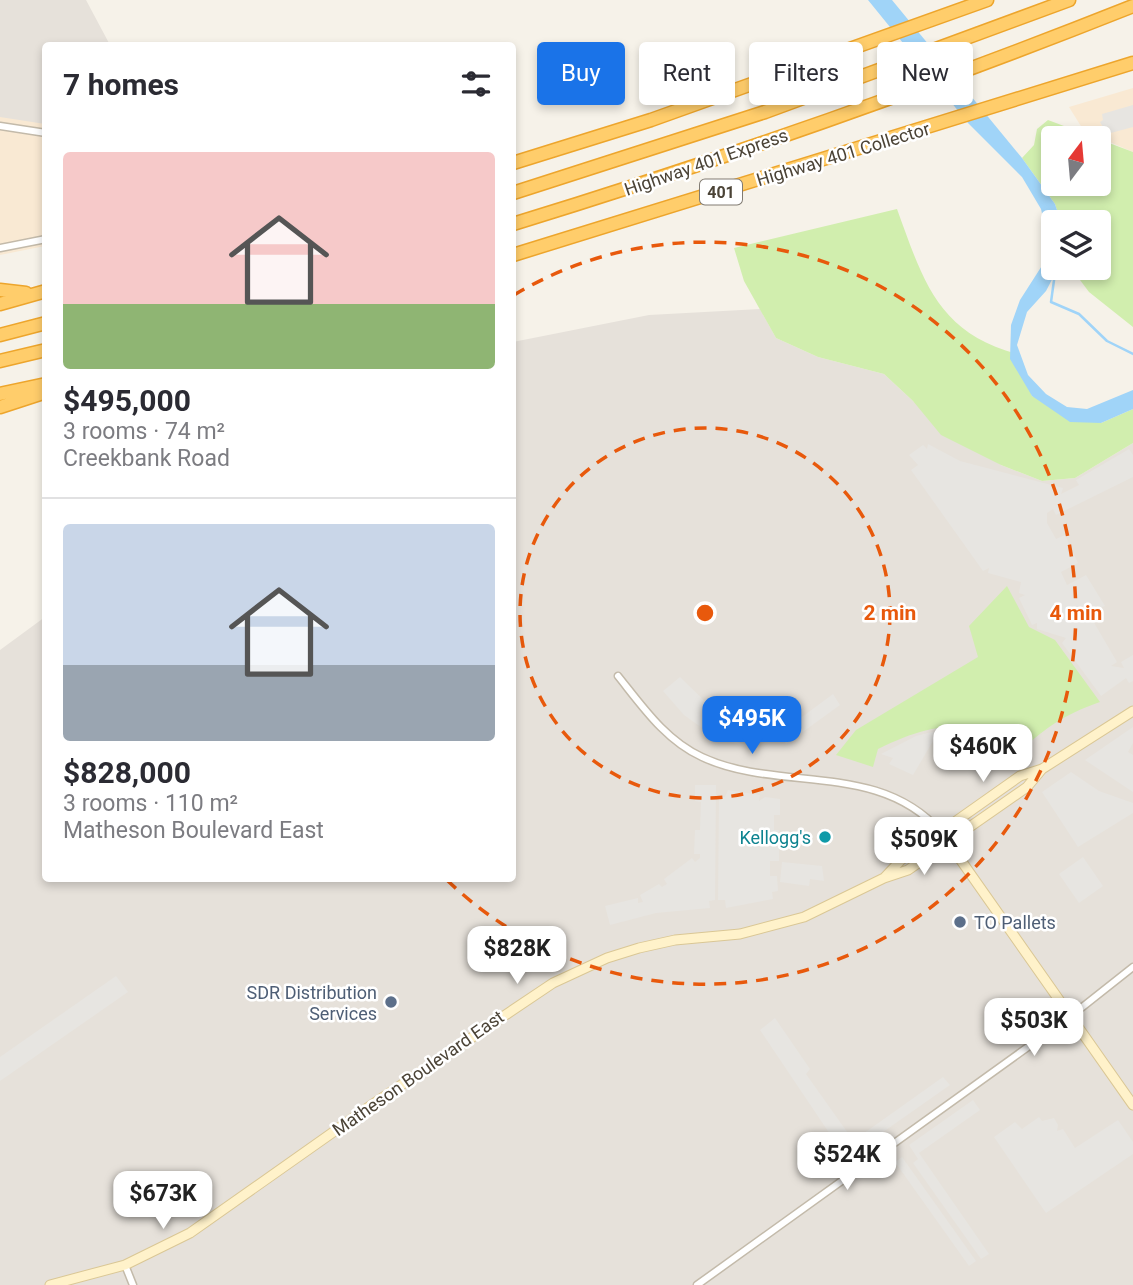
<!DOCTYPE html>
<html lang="en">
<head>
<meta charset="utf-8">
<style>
	:root { --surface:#fff; --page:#f2f2f3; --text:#2b2b33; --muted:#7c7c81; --line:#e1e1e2; --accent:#1a73e8 }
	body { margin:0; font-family:Roboto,sans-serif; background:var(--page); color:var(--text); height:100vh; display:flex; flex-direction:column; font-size:26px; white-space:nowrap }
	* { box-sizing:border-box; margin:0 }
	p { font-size:23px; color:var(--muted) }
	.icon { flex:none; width:38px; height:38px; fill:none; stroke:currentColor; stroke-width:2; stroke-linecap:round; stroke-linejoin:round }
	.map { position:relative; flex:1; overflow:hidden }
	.sheet { position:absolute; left:42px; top:42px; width:474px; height:840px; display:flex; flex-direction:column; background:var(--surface); border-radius:7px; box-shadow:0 4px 10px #0003 }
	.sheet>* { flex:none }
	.hud { position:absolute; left:537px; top:42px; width:490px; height:63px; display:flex; gap:14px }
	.needle { width:46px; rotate:16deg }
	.buttons { position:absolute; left:1041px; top:126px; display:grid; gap:14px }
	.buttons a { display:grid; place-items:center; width:70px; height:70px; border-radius:7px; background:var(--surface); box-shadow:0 4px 10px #0003; font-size:35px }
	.price { position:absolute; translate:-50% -60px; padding:0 16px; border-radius:14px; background:#fff; color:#222; font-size:23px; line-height:46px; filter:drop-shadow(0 2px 4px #0008) }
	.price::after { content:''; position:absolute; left:50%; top:42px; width:21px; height:16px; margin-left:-10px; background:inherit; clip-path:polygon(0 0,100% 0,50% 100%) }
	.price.selected { background:var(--accent); color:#fff }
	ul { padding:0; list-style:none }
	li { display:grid; align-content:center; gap:14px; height:371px; padding:0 21px }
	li+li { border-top:2px solid var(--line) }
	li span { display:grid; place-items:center; height:217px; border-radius:7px; color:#555 }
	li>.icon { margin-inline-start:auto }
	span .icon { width:126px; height:126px; fill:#fffc; stroke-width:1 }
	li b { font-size:30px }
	h2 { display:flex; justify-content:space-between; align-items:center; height:84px; padding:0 21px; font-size:30px }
	.chip { padding:0 24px; border-radius:7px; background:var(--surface); box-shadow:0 4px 10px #0003; font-size:24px; line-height:63px }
	.chip.selected { background:var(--accent); color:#fff }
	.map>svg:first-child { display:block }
	.commercial { fill:#f9e9d3 }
	.industrial { fill:#e6e1da }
	.green { fill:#d1eeae; fill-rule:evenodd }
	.parking { fill:#e7e5e1 }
	.water { fill:#a0d4f8 }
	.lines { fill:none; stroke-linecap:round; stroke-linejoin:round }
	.stream { stroke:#a0d4f8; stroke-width:2.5 }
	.street-casing { stroke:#c3baaa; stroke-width:9 }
	.secondary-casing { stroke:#dac795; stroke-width:11 }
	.highway-casing { stroke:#eda52c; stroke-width:15 }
	.street { stroke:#fff; stroke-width:6 }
	.secondary { stroke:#fff2ca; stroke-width:9 }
	.highway { stroke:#ffcd6b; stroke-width:12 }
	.ring { fill:none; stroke:#e8590c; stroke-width:3.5; stroke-dasharray:12 9 }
	.culture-dot { fill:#0f9aa8; stroke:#fff; stroke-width:2.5 }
	.service-dot { fill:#5c6f8a; stroke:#fff; stroke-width:2.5 }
	.labels { text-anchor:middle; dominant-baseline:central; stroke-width:5; stroke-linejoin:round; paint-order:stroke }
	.shield { fill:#fff; stroke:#817b72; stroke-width:2 }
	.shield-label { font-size:16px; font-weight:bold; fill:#4b4336 }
	.street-label { font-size:18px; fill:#4b4336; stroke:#fff }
	.culture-label { font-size:18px; fill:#0d838f; stroke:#fff; text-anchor:end }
	.service-label { font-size:18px; fill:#4e5e75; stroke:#fff; text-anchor:start }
	.centre { fill:#e8590c; stroke:#fff; stroke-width:3.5 }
	.ring-label { font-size:21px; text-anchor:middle; font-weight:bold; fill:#e8590c; stroke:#fff; stroke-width:5; stroke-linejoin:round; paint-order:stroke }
</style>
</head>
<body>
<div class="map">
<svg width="1133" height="1285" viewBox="0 0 1133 1285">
	<rect width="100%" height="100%" fill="#f6f2e9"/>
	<path class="commercial" d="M1133,88V152L1084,131L1069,107Z
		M0,116L46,123L45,246L0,255Z"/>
	<path class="industrial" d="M0,0H86L110,45L46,46L45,124L0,117Z
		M760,309L776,338L818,357L884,374L913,401L1001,465L1042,481L1075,478L1133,443V1285H0V650L45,617L46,878H513V342L649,315Z"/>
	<path class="green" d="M1048,120L1133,152V327L1089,292L1071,268H1099V222H1061L1055,204L1022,158L1034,145L1037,129ZM1054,138H1099V184H1054Z
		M897,209C923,280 937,332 1017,354L1032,396L1101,423L1133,409V443L1075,478L1042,481L1001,465L941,435L913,401L884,374L818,357L776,338L744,281L734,248Z
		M1007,586L1029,627L1055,640L1100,702C1060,716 1041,731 1011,760L991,726C944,724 921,728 878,749L873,767L836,755L856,730L978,657L969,626Z"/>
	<path class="parking" d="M1133,105V127L1107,134L1100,122L1103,120L1102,114Z
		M928,444L960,461L1063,488L1061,494L1079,485L1076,480L1129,449L1133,455V477L1056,515L1053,509L1047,513V523L1056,539L1065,535L1078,563L1061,572L1067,585L1086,575L1105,606L1086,614L1083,609L1080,611L1084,618L1089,614L1117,662L1111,666L1124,668L1121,662L1133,655V681L1129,683L1126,678L1101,696L1062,643L1066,638L1037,629V623L1032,625L1019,598L1025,595L1019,593L1021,582L988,573L989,568L983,571L911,470L918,465L909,455L923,445L927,449Z
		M680,677L721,717L738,725L761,729L758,750L716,738L684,715L663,691Z
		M833,694L840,705L786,744L779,734Z
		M952,727L983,728L998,750L982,762L973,757L969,760L964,768L950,760L953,748L951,743L939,738L933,741L913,775L889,764L893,758L881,754L916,736Z
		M1133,727V743L1128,752L1133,755V792L1085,760Z
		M1071,772L1099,791L1133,803V813L1078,847L1042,792Z
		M695,785H716L715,900L709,901L710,908L656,913L610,925L605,906L638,898V903L643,902L640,895L659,884L662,887L667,884L664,879L692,858L695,862L700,858V854H694L695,830H700L701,802L695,801Z
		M728,790L760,795L759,801L765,797L780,799V815H774V830H779V861H770V876H777L778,891L772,892L773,899L726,908L725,900H718L719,797H725Z
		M1083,857L1103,886L1079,903L1059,874Z
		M782,862L822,866L824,881L810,879L809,886L780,882Z
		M116,976L128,992L0,1081V1057Z
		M775,1018L810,1069L806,1074L850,1136H860L943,1077L950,1085L846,1158L760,1030Z
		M973,1100L980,1110L919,1153L989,1254L981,1259L913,1163L918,1159L909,1145Z
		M1039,1117L1042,1121L1054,1118L1058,1125L1057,1131L1063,1129L1075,1148L1118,1120L1133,1142V1154L1046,1213L994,1137L1015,1122L1022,1129Z
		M902,1157L976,1261L969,1266L895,1162Z"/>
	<path class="water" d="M868,0H892L1022,158L1055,204L1061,222H1054V268H1058L1046,291L1027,312L1017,345L1028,375L1046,394L1067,407L1087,409L1133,390V409L1101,423L1070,422L1032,396L1010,359L1011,325L1020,300L1045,261L1048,240L1041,209L1022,177L968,123Z"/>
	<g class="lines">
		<path class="stream" d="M1055,273L1051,302L1079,314L1107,341L1133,354"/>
		<defs>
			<path id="street" d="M0,126L46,133
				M0,248L46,239
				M618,676C642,706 666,741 702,757C779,793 878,760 941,832
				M125,1265L133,1285
				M697,1285L1071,1016L1133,967"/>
			<path id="secondary" d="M941,832L1133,1105
				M885,877L901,860L1020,776L1042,769
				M50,1285L125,1265L190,1233L373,1104L553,983L607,958L639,948L675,940L740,934L804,917L884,878L908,870L1027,787L1042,769L1133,711"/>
			<path id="highway" d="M513,163L651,120L987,0
				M513,193L765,112L1069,0
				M513,224C722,160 929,87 1133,6
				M513,255L1133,63
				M0,290L26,293
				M0,304L46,291
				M0,335L46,323
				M0,361L46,350
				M0,394L46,384
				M0,407L46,392"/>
		</defs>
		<use href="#street" class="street-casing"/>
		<use href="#secondary" class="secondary-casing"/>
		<use href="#highway" class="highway-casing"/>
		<use href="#street" class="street"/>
		<use href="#secondary" class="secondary"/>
		<use href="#highway" class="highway"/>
	</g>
	<g class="ring">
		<circle cx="705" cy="613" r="185"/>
		<path d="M514 295A371 371 0 1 1 447 880"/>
	</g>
	<circle class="culture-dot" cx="825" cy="837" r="7"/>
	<g class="service-dot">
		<circle cx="960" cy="922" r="7"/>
		<circle cx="391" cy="1002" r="7"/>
	</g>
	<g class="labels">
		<rect class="shield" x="700" y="179.5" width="42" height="25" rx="5"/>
		<g class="shield-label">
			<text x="721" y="192">401</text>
		</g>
		<g class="street-label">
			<text transform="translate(843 154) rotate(-17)">Highway 401 Collector</text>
			<text transform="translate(706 162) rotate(-19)">Highway 401 Express</text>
			<text transform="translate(418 1073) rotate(-35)">Matheson Boulevard East</text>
		</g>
		<g class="culture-label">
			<text x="811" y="837">Kellogg's</text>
		</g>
		<g class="service-label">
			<text x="974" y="922">TO Pallets</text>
			<text x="377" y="992" text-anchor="end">SDR Distribution<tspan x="377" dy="21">Services</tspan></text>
		</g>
	</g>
	<circle cx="705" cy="613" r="10" class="centre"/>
	<g class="ring-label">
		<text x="890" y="620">2 min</text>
		<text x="1076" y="620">4 min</text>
	</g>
</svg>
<div class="buttons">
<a><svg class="needle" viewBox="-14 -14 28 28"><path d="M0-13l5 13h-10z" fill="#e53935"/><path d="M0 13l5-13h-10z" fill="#7c7c81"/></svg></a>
<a><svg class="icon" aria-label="layers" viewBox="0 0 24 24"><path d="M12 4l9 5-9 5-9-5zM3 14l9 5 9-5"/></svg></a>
</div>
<b class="price selected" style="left:752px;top:756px">$495K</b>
<b class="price" style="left:983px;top:784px">$460K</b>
<b class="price" style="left:924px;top:877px">$509K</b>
<b class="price" style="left:517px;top:986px">$828K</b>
<b class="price" style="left:1034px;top:1058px">$503K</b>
<b class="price" style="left:847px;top:1192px">$524K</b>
<b class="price" style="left:163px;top:1231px">$673K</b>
<div class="hud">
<a class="chip selected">Buy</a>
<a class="chip">Rent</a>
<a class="chip">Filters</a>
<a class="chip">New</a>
</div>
<section class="sheet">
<h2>7 homes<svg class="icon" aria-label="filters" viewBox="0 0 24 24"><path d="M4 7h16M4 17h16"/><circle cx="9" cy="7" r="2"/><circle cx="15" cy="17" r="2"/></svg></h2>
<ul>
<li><span style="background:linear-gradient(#f6c9c9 70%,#8fb573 0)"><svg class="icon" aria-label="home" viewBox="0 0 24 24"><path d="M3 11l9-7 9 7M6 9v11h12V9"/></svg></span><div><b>$495,000</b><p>3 rooms · 74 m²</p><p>Creekbank Road</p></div></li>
<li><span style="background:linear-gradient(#c9d6e8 65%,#9aa5b1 0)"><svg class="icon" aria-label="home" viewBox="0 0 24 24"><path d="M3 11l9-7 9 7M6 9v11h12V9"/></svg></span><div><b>$828,000</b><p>3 rooms · 110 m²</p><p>Matheson Boulevard East</p></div></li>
</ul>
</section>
</div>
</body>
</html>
